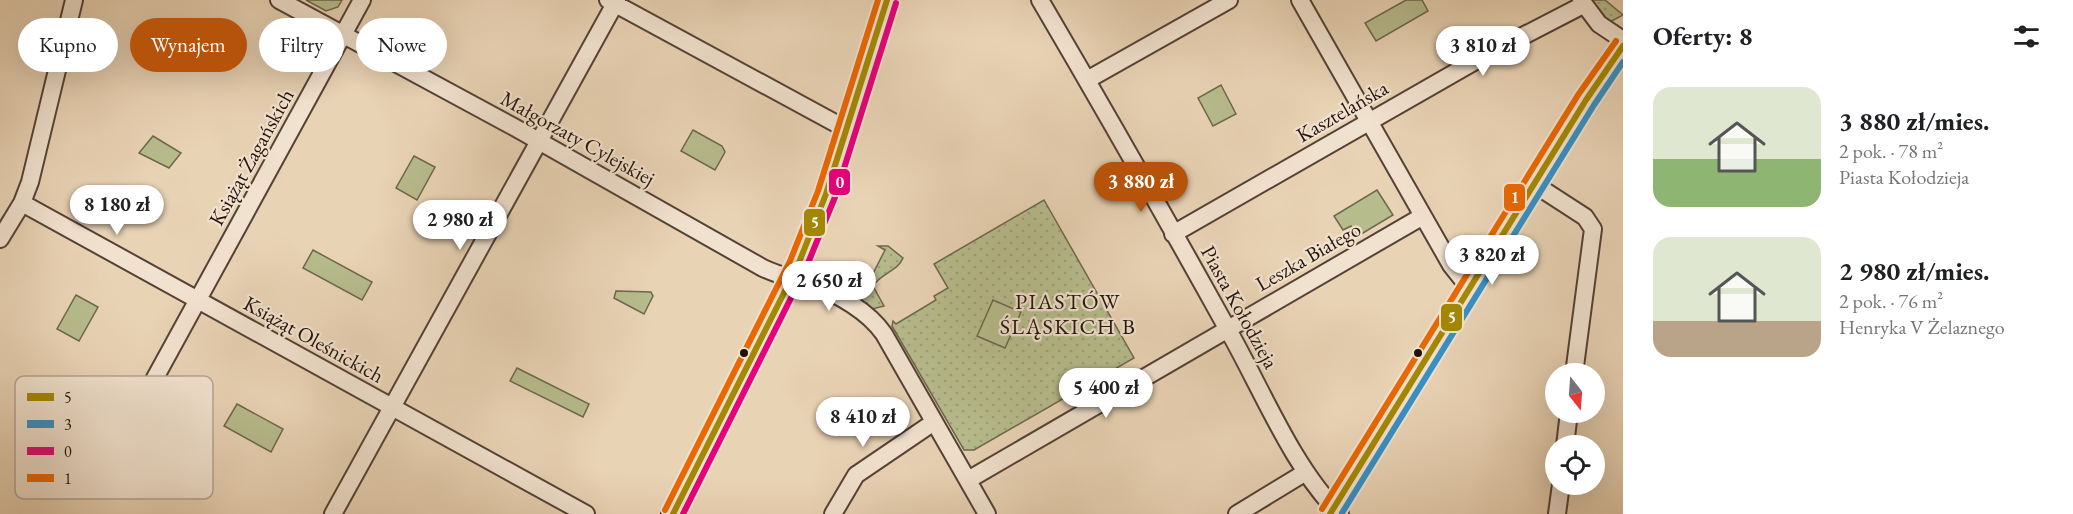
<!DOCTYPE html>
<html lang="pl">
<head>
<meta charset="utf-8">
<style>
	:root { --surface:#fff; --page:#f2f2f2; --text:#202124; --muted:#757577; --accent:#b45309 }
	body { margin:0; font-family:"EB Garamond",serif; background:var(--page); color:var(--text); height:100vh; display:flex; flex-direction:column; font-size:22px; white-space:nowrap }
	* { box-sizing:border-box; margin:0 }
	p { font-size:20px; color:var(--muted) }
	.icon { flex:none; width:33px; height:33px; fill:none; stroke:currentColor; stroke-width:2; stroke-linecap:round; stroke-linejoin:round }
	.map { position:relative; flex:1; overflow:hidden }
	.details { display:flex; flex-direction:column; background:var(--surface); width:450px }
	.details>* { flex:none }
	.banner { position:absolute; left:18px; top:18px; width:570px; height:54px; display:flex; gap:12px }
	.needle { width:39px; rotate:163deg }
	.buttons { position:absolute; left:1545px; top:363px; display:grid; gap:12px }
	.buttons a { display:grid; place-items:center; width:60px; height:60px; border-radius:50%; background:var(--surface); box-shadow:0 6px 24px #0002; font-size:30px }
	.price { position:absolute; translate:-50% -51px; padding:0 14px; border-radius:21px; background:#fff; color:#222; font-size:20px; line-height:39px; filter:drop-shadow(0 2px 3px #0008) }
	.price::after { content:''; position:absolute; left:50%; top:36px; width:18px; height:14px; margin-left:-9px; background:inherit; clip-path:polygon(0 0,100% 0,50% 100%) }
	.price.active { background:var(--accent); color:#fff }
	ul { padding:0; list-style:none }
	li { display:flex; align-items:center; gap:18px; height:150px; padding:0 30px }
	li span { display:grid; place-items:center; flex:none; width:168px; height:120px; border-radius:18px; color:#555 }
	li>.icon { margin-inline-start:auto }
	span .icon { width:72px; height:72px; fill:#fffc; stroke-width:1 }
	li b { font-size:26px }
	h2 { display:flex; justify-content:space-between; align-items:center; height:72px; padding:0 30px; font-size:26px }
	.tag { padding:0 21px; border-radius:27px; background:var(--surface); box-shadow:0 6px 24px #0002; font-size:21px; line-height:54px }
	.tag.active { background:var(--accent); color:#fff }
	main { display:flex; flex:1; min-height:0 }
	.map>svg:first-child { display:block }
	.grass { fill:url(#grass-dots); stroke:#6d674c; stroke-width:1.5 }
	.green { fill:#b7bc8d; stroke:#6d674c; stroke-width:1.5 }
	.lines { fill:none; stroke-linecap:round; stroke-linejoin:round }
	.street-casing { stroke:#544236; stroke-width:20 }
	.secondary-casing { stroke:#23120b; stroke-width:26 }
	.street { stroke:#f1e2cf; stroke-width:16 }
	.secondary { stroke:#f1e2cf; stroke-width:22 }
	.bus-1-casing { stroke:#f1e2cf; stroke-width:10 }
	.bus-2-casing { stroke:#f1e2cf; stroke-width:10 }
	.bus-3-casing { stroke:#f1e2cf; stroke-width:10 }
	.bus-4-casing { stroke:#f1e2cf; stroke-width:10 }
	.bus-1 { stroke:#a38804; stroke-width:6 }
	.bus-2 { stroke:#3791c6; stroke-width:6 }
	.bus-3 { stroke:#e5017a; stroke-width:6 }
	.bus-4 { stroke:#ea6802; stroke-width:6 }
	.bus-dot { fill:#23120b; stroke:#f1e2cf; stroke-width:2 }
	.labels { text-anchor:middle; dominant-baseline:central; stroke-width:4.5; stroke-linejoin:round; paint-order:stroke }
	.street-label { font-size:21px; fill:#23120b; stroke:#f1e2cf }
	.neighbourhood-label { font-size:22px; letter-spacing:1.5px; fill:#23120b; stroke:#f1e2cf }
	.key { fill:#f1e2cf; stroke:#b3a494; stroke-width:1.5 }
	.key-label { font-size:16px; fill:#23120b }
	.line-badge { stroke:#f1e2cf; stroke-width:2 }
	.badge-label { font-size:16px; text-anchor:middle; font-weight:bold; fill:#fff }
</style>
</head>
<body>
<main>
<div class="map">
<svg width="1623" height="514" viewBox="0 0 1623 514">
	<defs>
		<pattern id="grass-dots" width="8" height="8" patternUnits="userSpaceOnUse" patternTransform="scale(1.5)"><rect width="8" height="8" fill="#b7bc8d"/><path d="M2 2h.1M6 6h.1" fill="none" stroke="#9da178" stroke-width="1.8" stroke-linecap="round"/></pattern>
	</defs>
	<rect width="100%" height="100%" fill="#e9d3b5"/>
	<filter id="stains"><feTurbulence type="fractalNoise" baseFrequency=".00333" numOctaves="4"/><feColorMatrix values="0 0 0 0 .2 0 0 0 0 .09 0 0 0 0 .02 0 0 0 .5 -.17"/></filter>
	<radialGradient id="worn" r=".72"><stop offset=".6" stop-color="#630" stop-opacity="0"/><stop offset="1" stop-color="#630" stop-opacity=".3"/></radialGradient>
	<path class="grass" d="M1587,0H1605L1623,15L1608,23Z
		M1044,200L1134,358L974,450H964L892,326L893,321L896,324L936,300L934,296L948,288L934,264Z
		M878,246H888L903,258C898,271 880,274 873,286L884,306L872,309L855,299L854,293L861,297L885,250Z"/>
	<path class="green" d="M306,0H342L338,7L326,11Z
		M1406,0H1422L1428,11L1376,41L1365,23Z
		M1221,85L1236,114L1213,126L1198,98Z
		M693,130L722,146L725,152L715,170L681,151Z
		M153,136L181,153L169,168L139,153Z
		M414,156L435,167L417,200L396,188Z
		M1377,190L1393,215L1358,236L1351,226L1343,230L1334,216Z
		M313,250L372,282L362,300L303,268Z
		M616,291L651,292L653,296L644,314L614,298Z
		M76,295L98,307L79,341L57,329Z
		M993,300L1021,312L1005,348L977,336Z
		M517,368L589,404L583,417L510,381Z
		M237,404L283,429L271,452L224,426Z"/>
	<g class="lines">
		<defs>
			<path id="street" d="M279,0L514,127L763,268C780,276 795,279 812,285C838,294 868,311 884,334L987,514
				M608,0L846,129
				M1040,0C1104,109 1166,218 1227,328C1261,387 1292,467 1340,514
				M1300,0L1451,265L1470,289
				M1581,0L1599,24L1623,40
				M1087,80L1229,0
				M1534,184L1585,217L1593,229L1574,374
				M22,203L586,514
				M1173,234L1484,56L1583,5
				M0,239L22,203L30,182L74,0
				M1565,446L1569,412
				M109,462L362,0
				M968,480L1423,216
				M333,514L617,0
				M833,514L856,475L934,422
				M1237,514L1306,472
				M1330,514L1586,100L1623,46
				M1557,514L1561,484"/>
			<path id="secondary" d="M673,514L798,265L826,194L887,0"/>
		</defs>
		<use href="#street" class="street-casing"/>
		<use href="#secondary" class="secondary-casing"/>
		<use href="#street" class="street"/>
		<use href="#secondary" class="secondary"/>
		<defs>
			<path id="bus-1" d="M673,514L798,265L826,194L887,0
				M1330,514L1586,100L1623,46"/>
			<path id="bus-2" d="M1342,513L1594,105L1623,62"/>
			<path id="bus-3" d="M683,514L806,268L835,197L896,3"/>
			<path id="bus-4" d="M1322,509L1578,95L1616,41
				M665,510L790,261L818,191L878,0"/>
		</defs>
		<use href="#bus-1" class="bus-1-casing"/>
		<use href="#bus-2" class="bus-2-casing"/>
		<use href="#bus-3" class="bus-3-casing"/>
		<use href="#bus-4" class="bus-4-casing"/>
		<use href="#bus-1" class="bus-1"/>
		<use href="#bus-2" class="bus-2"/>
		<use href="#bus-3" class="bus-3"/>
		<use href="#bus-4" class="bus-4"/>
	</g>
	<g class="bus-dot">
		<circle cx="744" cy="353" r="5"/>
		<circle cx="1418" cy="353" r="5"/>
	</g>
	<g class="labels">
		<g class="street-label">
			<text transform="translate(1342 111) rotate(-30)">Kasztelańska</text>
			<text transform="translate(578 138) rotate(29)">Małgorzaty Cylejskiej</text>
			<text transform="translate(251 157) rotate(-61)">Książąt Żagańskich</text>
			<text transform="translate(1308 256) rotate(-30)">Leszka Białego</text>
			<text transform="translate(1240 307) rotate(61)">Piasta Kołodzieja</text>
			<text transform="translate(314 339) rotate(29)">Książąt Oleśnickich</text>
		</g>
		<g class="neighbourhood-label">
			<text x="1068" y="301">PIASTÓW<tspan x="1068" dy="25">ŚLĄSKICH B</tspan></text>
		</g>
	</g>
	<rect x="15" y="376" width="198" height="123" rx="9" class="key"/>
	<rect x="27" y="393" width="27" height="8" fill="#a38804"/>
	<rect x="27" y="420" width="27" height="8" fill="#3791c6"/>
	<rect x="27" y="447" width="27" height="8" fill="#e5017a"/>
	<rect x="27" y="474" width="27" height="8" fill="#ea6802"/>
	<g class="key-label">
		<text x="64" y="403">5</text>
		<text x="64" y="430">3</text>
		<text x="64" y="457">0</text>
		<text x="64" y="484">1</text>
	</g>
	<g class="line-badge">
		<rect x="828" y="168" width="23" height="28" rx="6" fill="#e5017a"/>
		<rect x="1503" y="183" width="23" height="29" rx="6" fill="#ea6802"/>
		<rect x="803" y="208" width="23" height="29" rx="6" fill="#a38804"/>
		<rect x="1440" y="303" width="23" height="29" rx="6" fill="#a38804"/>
	</g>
	<g class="badge-label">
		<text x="840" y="188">0</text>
		<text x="1515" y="203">1</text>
		<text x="815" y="228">5</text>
		<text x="1452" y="323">5</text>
	</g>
	<rect width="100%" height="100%" filter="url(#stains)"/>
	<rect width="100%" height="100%" fill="url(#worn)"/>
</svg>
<div class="buttons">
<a><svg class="needle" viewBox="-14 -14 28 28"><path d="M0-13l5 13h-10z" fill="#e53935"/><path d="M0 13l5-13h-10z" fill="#757577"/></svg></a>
<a><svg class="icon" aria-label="locate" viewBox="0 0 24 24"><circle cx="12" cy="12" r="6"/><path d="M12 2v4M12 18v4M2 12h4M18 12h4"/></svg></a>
</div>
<b class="price" style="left:1483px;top:77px">3 810 zł</b>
<b class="price active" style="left:1141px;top:213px">3 880 zł</b>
<b class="price" style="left:117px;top:236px">8 180 zł</b>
<b class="price" style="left:460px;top:251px">2 980 zł</b>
<b class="price" style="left:1492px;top:286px">3 820 zł</b>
<b class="price" style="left:829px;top:312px">2 650 zł</b>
<b class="price" style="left:1106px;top:419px">5 400 zł</b>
<b class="price" style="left:863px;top:448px">8 410 zł</b>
<div class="banner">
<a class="tag">Kupno</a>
<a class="tag active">Wynajem</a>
<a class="tag">Filtry</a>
<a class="tag">Nowe</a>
</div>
</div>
<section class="details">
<h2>Oferty: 8<svg class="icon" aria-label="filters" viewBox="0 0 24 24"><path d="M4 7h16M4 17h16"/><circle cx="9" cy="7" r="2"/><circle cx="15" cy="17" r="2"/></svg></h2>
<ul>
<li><span style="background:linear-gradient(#dfe7d0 60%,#8fb573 0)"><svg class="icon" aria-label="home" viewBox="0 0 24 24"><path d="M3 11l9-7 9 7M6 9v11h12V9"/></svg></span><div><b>3 880 zł/mies.</b><p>2 pok. · 78 m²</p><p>Piasta Kołodzieja</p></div></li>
<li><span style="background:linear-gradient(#dfe7d0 70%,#b9a48a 0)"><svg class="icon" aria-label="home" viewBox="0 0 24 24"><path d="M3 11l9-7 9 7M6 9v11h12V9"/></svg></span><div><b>2 980 zł/mies.</b><p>2 pok. · 76 m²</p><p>Henryka V Żelaznego</p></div></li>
</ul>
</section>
</main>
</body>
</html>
